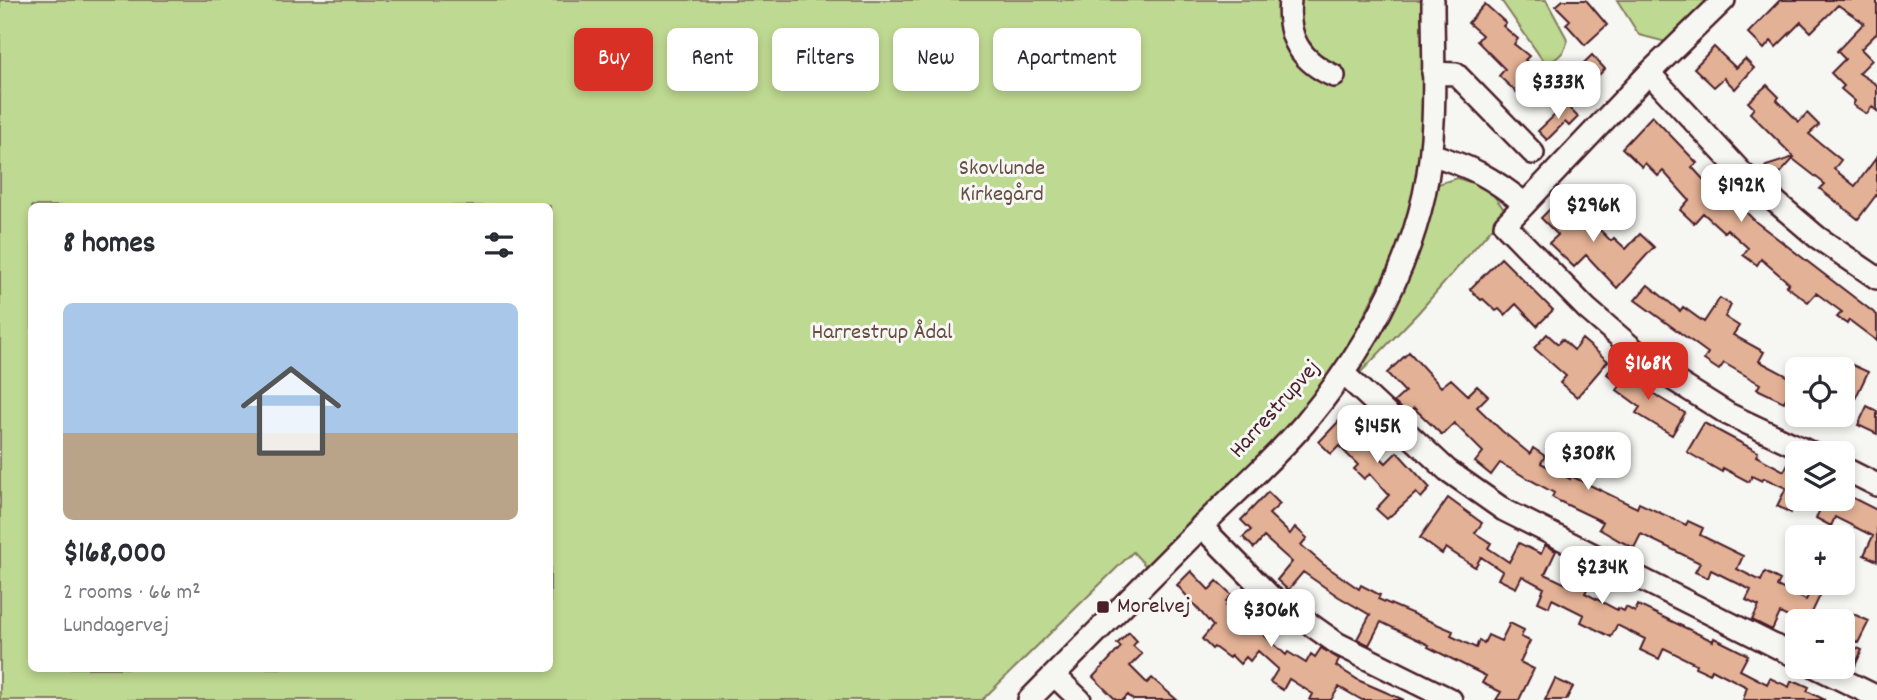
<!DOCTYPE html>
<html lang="en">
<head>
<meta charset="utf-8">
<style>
	:root { --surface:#fff; --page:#f7f7f7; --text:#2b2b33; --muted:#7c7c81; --line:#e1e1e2; --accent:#d93025 }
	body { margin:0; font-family:Dekko,sans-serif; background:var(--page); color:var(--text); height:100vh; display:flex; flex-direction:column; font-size:26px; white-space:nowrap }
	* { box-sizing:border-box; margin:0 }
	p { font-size:23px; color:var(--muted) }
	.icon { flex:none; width:38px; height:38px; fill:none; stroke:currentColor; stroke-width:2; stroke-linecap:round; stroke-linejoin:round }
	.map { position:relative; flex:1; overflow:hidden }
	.details { position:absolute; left:28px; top:203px; width:525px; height:469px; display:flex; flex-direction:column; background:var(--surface); border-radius:10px; box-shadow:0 4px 10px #0003 }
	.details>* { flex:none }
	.hud { position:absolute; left:574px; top:28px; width:665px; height:63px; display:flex; gap:14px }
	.fabs { position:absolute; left:1785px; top:357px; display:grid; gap:14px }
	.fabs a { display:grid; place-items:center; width:70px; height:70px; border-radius:10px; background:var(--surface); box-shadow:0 4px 10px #0003; font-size:35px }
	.price { position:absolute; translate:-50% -60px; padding:0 16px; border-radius:14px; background:#fff; color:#222; font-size:23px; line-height:46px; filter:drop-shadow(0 2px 4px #0008) }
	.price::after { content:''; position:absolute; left:50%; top:42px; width:21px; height:16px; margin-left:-10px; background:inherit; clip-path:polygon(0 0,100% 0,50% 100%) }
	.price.selected { background:var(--accent); color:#fff }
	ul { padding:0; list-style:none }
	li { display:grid; align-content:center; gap:14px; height:371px; padding:0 35px }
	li+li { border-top:2px solid var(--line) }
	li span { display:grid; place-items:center; height:217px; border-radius:10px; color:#555 }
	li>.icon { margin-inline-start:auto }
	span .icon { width:126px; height:126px; fill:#fffc; stroke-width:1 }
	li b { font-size:30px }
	h2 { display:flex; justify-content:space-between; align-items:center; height:84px; padding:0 35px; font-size:30px }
	.tag { padding:0 24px; border-radius:10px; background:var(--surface); box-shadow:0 4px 10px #0003; font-size:24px; line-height:63px }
	.tag.selected { background:var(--accent); color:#fff }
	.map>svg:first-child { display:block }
	.green { fill:#bed991; stroke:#847c5e; stroke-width:2; fill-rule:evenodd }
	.building { fill:#e3b195; stroke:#4a1f2b; stroke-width:2 }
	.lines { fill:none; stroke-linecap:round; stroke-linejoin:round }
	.minor-casing { stroke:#4a1f2b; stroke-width:26 }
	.minor { stroke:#f6f6f2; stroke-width:21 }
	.poi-dot { fill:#4a1f2b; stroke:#f6f6f2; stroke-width:2.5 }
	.labels { text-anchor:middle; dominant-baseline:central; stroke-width:6; stroke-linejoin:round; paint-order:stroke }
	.park-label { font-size:23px; fill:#674e44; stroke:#f6f6f2 }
	.street-label { font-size:23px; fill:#4a1f2b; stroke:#f6f6f2 }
	.poi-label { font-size:23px; fill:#4a1f2b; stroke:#f6f6f2; text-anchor:start }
</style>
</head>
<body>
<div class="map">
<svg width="1877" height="700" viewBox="0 0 1877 700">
	<rect width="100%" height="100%" fill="#f6f6f2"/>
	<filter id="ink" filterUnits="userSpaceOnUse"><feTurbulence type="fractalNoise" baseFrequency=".0143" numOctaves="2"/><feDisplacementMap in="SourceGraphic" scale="14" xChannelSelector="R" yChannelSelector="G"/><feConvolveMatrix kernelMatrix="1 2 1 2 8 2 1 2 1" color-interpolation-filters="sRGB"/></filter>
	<g filter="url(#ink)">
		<path class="green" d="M0,0H1425L1424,124L1417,187L1404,235L1340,363L1296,419L1146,566L1133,552L982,700H0ZM32,206H550V668H32Z
			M1501,0H1546L1566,37C1570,49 1558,58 1548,64L1544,62Z
			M1617,0H1716L1666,42L1639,35Z
			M1457,178L1488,188L1506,212L1418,313L1357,376L1398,293L1435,185Z"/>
		<path class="building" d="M1563,0H1586L1607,25L1585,45L1566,24L1570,20L1556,6Z
			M1780,0H1877V33L1861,49L1872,60L1859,73L1877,85V111L1872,107L1867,114L1853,105L1855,101L1841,89L1844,86L1831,73L1845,59L1837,51L1864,23L1838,5L1811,32L1801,22L1776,47L1771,41L1764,49L1748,33Z
			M1485,4L1506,23L1503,26L1518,39L1514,44L1529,56L1525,60L1540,73L1533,80L1543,89L1530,105L1499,76L1505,69L1477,41L1482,35L1468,23Z
			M1714,47L1736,68L1745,59L1754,68L1735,89L1724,78L1714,87L1694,68Z
			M1592,55L1605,69L1576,97L1563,83Z
			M1767,85L1779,97L1777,100L1799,122L1807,113L1819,125L1809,134L1841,160L1834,169L1855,186L1877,157V194L1858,219L1820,189L1825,184L1793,159L1772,182L1761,172L1766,166L1794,157L1750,113L1754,108L1748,102Z
			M1563,102L1578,117L1569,126L1565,122L1547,140L1538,131L1557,113L1554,111Z
			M1652,116L1697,163L1692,167L1712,189L1717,183L1756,222L1877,315V341L1849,320L1847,324L1837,317L1842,312L1816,293L1808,302L1786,286L1789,283L1761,259L1757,265L1743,255L1748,248L1727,229L1724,232L1703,213L1694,223L1680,210L1689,200L1663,171L1658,176L1645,163L1642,167L1622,148Z
			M1566,193L1578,205L1571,213L1588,230L1594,224L1611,241L1614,238L1626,249L1640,234L1654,247L1617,288L1586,255L1574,267L1549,243L1558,235L1541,218Z
			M1501,258L1553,310L1537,326L1516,304L1505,315L1499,309L1496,311L1483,299L1481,300L1470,289Z
			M1648,285L1680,311L1683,307L1704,322L1720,298L1731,305L1725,317L1739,326L1733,335L1764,352L1759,361L1797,381V402L1787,396L1784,402L1757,389L1760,384L1724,363L1719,370L1704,360L1708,353L1635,300Z
			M1547,334L1558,344L1562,339L1574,350L1582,339L1608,361L1577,397L1560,383L1566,376L1534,348Z
			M1409,352L1441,387L1451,379L1468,395L1477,386L1488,396L1477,407L1502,431L1530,454L1533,448L1545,456L1541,463L1570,479L1571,476L1637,508L1639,503L1686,525L1688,521L1703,528L1700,535L1743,556L1737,569L1761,581L1765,572L1780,580L1777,586L1806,600L1815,583H1826L1808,621L1798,616L1796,621L1780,613L1772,630L1752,620L1759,606L1746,600L1751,590L1711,570L1708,578L1695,572L1700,563L1641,534L1634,548L1620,541L1599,529L1603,522L1559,501L1552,497L1554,493L1500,463L1491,475L1475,462L1483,452L1454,423L1442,435L1414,408L1407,415L1394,402L1405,392L1387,373Z
			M1848,363L1868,372L1843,424V373Z
			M1614,364L1660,398L1685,413L1672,435L1636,413L1640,407L1617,390L1621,385L1607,374Z
			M1867,406L1877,411V434L1858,425Z
			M1370,418L1381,429L1366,443L1386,463L1397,452L1430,488L1421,498L1416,493L1387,519L1376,509L1389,495L1370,474L1364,479L1354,469L1358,465L1339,446L1331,454L1319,442L1340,420L1354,434Z
			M1704,423L1758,452L1756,456L1784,471L1791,458L1797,461V501L1791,513L1777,506L1786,488L1764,478L1762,481L1752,476L1749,482L1723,468L1722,472L1687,452Z
			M1268,492L1280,504L1269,514L1290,534L1295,527L1307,538L1301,545L1323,564L1359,589L1361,585L1380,595L1378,599L1453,631L1451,636L1476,648L1479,640L1484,643L1488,635L1501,641L1510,623L1524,630L1521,637L1530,641L1520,662L1534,669L1519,700H1496L1501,692L1482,683L1486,676L1428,647L1429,645L1381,622L1369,645L1357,639L1370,615L1339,597L1303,572L1288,590L1277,580L1292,562L1264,537L1254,548L1243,537L1251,530L1241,520Z
			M1843,493L1877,510V561L1864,555L1873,536L1835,517L1831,526L1816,518L1825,499H1843Z
			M1448,498L1482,523L1475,533L1491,543L1488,548L1509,562L1519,543L1541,554L1545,545L1556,551L1545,574L1572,587L1578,575L1591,581L1585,593L1617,610L1618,608L1624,611L1626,607L1635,612L1638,605L1713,641L1714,638L1748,655L1740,670L1767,684L1770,678L1789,687L1791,682H1798L1809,687L1807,691L1825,700H1743L1747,687L1712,669L1710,674L1695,667L1696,664L1664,648L1659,659L1640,650L1645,639L1617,625L1611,637L1581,622L1584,615L1552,599L1549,607L1538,602L1544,588L1522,576L1516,588L1498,579L1502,571L1481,557L1475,567L1446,548L1442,554L1420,538Z
			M1191,571L1209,590L1217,581L1232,595L1226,601L1229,604L1226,606L1251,630L1254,626L1286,655L1288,652L1306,663L1311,654L1315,657L1321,648L1339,659L1336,666L1360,681L1404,700H1362L1339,687L1331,700H1310L1313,694L1289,679L1283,690L1270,682L1278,669L1258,651L1250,661L1246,657L1240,664L1231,655L1229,658L1214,647L1212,649L1202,639L1213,626L1177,585Z
			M1851,613L1869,621L1858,643L1843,636V616L1848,619Z
			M1129,632L1137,641L1133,646L1142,654L1130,666L1147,683L1152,678L1177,700H1133L1128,695L1123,700H1116L1093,677L1121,647L1117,644Z
			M1850,645L1862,650L1854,668L1843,662Z
			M1555,679L1573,687L1566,700H1545Z"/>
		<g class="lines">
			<defs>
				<path id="minor" d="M1290,0C1286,37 1300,61 1334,76
					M1724,0L1649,73L1505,225L1587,309L1658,370L1728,414L1811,453
					M1433,73L1456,74L1533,153
					M1649,73L1743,174L1817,237L1877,278
					M1431,154C1473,168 1490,176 1525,204
					M1344,374L1447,470L1504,510L1797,657
					M1843,468L1877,485
					M1201,526L1270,596L1338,644L1451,700
					M1816,667L1877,697
					M1054,675L1080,700
					M1029,700C1086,643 1143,585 1200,528C1235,493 1273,460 1305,423C1360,357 1405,279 1424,195C1438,131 1433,65 1433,0"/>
			</defs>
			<use href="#minor" class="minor-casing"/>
			<use href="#minor" class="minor"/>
		</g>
	</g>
	<rect class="poi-dot" x="1096" y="600" width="14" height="14" rx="3.5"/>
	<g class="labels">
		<g class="park-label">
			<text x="1002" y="169">Skovlunde<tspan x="1002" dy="26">Kirkegård</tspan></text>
			<text x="882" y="333">Harrestrup Ådal</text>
		</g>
		<g class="street-label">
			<text transform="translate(1276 410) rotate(-48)">Harrestrupvej</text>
		</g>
		<g class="poi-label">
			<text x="1117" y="607">Morelvej</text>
		</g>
	</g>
</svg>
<div class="fabs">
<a><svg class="icon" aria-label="locate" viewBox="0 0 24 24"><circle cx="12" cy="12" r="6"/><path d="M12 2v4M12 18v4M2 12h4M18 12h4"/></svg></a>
<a><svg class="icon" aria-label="layers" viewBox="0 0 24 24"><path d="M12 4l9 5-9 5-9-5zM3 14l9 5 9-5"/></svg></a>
<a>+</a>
<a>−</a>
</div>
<b class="price" style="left:1558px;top:121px">$333K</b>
<b class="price" style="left:1741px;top:224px">$192K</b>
<b class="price" style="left:1593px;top:244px">$296K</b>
<b class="price selected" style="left:1648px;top:402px">$168K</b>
<b class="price" style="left:1377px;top:465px">$145K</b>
<b class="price" style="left:1588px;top:492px">$308K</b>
<b class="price" style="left:1602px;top:606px">$234K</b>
<b class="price" style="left:1271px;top:649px">$306K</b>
<div class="hud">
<a class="tag selected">Buy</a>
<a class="tag">Rent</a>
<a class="tag">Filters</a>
<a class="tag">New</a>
<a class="tag">Apartment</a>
</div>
<section class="details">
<h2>8 homes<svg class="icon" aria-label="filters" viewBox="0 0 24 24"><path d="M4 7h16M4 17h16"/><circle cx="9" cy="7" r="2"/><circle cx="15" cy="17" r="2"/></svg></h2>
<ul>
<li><span style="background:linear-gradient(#a9c7e8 60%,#b9a48a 0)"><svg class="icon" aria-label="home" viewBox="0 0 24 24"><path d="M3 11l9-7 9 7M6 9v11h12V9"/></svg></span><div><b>$168,000</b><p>2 rooms · 66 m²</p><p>Lundagervej</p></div></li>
</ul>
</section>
</div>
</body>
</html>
